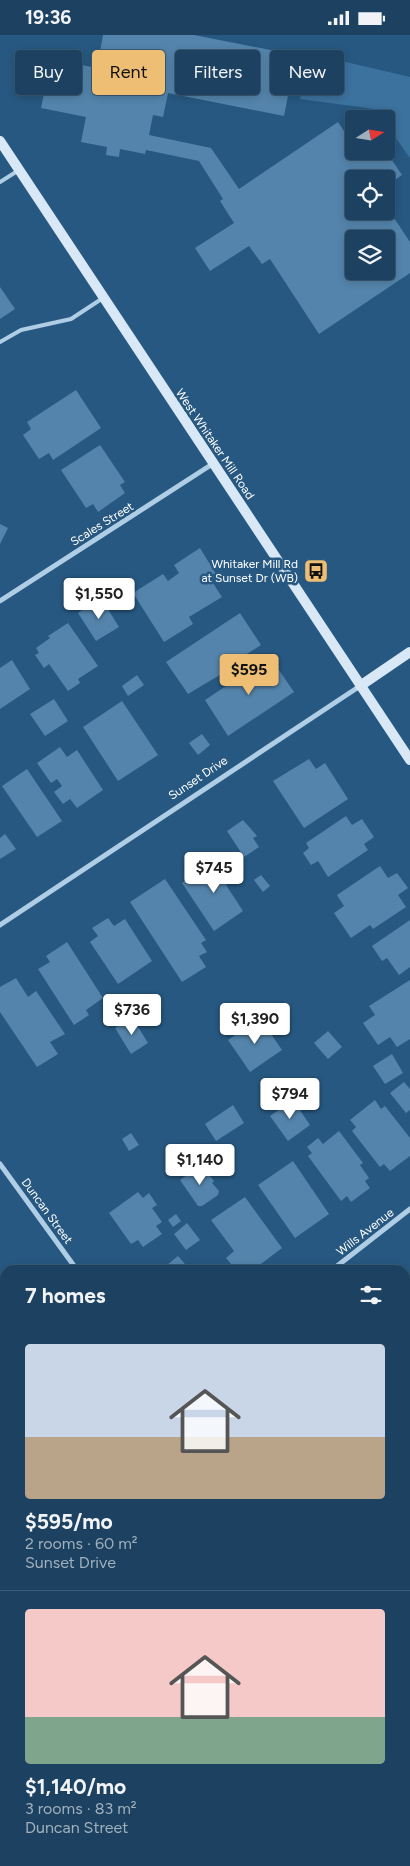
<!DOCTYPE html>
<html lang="en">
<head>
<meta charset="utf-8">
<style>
	:root { --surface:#1d4261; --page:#254967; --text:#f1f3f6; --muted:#a0b0bd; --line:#3b5b76; --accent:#eebe75 }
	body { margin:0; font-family:Figtree,sans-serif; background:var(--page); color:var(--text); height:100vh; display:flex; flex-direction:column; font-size:19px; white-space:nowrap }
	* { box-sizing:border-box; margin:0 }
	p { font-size:16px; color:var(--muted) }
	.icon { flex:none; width:28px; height:28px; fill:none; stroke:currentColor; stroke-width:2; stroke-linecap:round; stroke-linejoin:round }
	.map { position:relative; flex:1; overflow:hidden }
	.details { position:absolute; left:0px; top:1230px; width:410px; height:601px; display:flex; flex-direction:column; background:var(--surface); border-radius:15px 15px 0 0; box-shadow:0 2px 8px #0003,0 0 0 1px var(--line) }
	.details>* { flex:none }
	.guide { position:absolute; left:15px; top:15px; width:380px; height:45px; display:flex; gap:10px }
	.needle { width:32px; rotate:78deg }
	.controls { position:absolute; left:345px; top:75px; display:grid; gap:10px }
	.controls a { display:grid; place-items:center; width:50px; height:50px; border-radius:5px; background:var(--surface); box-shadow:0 2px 8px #0003,0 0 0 1px var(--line); font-size:25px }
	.price { position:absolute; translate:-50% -42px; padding:0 11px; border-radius:5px; background:#fff; color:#222; font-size:16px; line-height:32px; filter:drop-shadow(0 1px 2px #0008) }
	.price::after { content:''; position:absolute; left:50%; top:30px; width:15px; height:11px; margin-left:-8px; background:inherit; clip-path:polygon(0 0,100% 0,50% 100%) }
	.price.selected { background:var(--accent); color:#111 }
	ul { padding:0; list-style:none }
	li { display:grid; align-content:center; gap:10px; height:265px; padding:0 25px }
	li+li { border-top:1px solid var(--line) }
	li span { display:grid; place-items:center; height:155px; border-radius:5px; color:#555 }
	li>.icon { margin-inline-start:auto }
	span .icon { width:90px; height:90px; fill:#fffc; stroke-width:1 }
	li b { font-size:21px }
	h2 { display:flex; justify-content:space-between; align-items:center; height:60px; padding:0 25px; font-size:21px }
	.pill { padding:0 18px; border-radius:5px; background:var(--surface); box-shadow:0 2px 8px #0003,0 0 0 1px var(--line); font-size:18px; line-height:45px }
	.pill.selected { background:var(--accent); color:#111 }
	.status { display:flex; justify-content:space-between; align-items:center; height:35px; padding:0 25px; background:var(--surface); direction:ltr }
	.status svg { height:14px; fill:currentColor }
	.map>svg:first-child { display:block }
	.green { fill:#3c729e }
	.building { fill:#5484ab; fill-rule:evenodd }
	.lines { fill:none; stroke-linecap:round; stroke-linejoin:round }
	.lane { stroke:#afcee6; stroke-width:4 }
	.street { stroke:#afcee6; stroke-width:5 }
	.secondary { stroke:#d8e8f6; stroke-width:10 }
	.labels { text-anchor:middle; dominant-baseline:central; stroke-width:5; stroke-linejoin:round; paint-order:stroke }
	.street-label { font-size:12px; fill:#fff; stroke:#275881 }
	.poi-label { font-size:12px; fill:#fff; stroke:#275881; text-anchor:end }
</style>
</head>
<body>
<div class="status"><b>19:36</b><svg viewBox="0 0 49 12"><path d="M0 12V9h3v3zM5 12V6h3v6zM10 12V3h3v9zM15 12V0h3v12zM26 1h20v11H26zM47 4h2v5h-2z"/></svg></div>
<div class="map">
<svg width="410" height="1831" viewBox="0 0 410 1831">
	<rect width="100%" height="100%" fill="#275881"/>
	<path class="green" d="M333,24L410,42V123L386,89V84H382L375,74L300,64L306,32Z"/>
	<path class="building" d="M103,0H194L296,20L284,81L168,58L163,82L153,80L149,100L211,113L239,154L338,87L354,111V116H386L402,140L386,151V144H354V176H386V171L410,207V238L319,299L270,224L262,229L249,211L210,236L195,213L234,188L220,166L223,164L199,126L146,115L145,119L120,114L119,122L106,120L107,112L81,107L86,82L41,73L51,24L97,33ZM354,204H386V236H354Z
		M0,252L15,274L0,284Z
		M76,355L101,393L53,425L49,418L39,424L23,400L31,394L27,387Z
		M100,410L125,447L120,450L125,458L98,477L93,469L86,473L61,435Z
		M0,489L8,493L0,509Z
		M200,513L219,544L213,548L222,562L189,582L193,589L164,607L133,558L163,539L168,546L179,538L174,530Z
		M101,563L119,592L96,606L78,578Z
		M240,578L261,610L231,629L233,632L188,659L166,627Z
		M68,588L98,631L78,644L80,648L68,656L49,629L44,633L35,620L39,618L36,613L50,603L48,601Z
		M270,622L294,657L228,701L205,665Z
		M12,625L30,654L0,674V633Z
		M137,640L144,650L128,661L122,651Z
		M54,664L68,686L45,701L30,679Z
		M122,666L158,720L118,746L83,692Z
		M202,699L210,710L198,720L189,708Z
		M60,712L67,722L77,715L103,755L77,773L70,764L63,769L54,757L62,751L57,744L51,748L37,728Z
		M309,724L316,734L325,728L348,764L304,793L273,746Z
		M27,734L62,786L37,802L2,751Z
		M346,781L352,790L362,784L374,802L364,809L368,815L328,842L318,826L311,830L303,818L309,813L306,808Z
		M243,785L257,801L253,803L259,812L244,822L227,796Z
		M5,799L16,814L0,824V803Z
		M220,822L235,844L226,850L243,876L214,896L182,848Z
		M380,831L388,843L397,838L408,853L398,860L406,872L373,894L370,890L351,903L334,878L344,871L337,860Z
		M261,840L270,851L263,857L254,845Z
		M165,844L206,905L201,908L207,917L199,921L206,932L182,947L130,867Z
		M108,883L114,891L125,884L152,926L118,949L90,907L98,901L92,893Z
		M410,885V932L399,940L387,923L382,926L372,911Z
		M67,907L103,963L86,975L89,980L74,990L38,934L50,927L46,921Z
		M16,943L28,962L36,956L65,999L50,1007L58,1019L37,1032L0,977V952Z
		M410,945V1004L397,1012L390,1002L378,1010L363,988L375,980L369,971Z
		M132,982L148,1008L131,1019L115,993Z
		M260,983L282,1015L250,1037L228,1005Z
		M328,996L342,1012L328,1024L314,1008Z
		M392,1019L403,1038L385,1049L373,1031Z
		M404,1047L410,1054V1075L406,1078L390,1058Z
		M293,1065L310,1090L288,1106L270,1081Z
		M375,1065L381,1074L385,1071L410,1103V1121L390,1136L384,1129L380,1132L352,1096L356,1092L350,1085Z
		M233,1070L244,1088L216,1106L205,1089Z
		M339,1096L363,1128L360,1130L369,1143L365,1146L370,1153L351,1167L347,1161L341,1166L308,1121L312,1118L307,1112L318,1103L323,1109Z
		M131,1098L139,1110L129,1116L122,1104Z
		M293,1126L329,1179L295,1203L258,1150Z
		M201,1130L214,1146L212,1148L219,1156L218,1160L202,1171H198L180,1145Z
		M138,1157L143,1163L149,1158L157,1170L152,1173L162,1187L156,1191L162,1199L143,1212L138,1205L131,1209L109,1178Z
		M245,1162L282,1213L253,1235H236L226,1223L234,1216L211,1185Z
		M176,1179L181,1186L173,1192L168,1185Z
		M187,1188L200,1205L186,1215L174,1199Z
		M178,1221L190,1235H161Z
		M5,1243V1290L0,1294V1246Z
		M405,1297L410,1303V1331L405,1335Z
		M5,1449V1468L0,1461V1453Z
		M5,1482V1510L0,1514V1486Z
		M1,1528L5,1533V1570L0,1574Z
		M410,1571V1631L405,1625V1575Z
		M5,1594V1612L0,1605V1597Z
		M69,1826H112V1831H69Z
		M126,1826H162V1831H126Z
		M176,1826H218V1831H177Z
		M235,1826H275V1831H235Z
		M297,1826H336V1831H297Z"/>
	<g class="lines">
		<path class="lane" d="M0,147L19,135
			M0,307L21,295L71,284L103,263"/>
		<path class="street" d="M0,566L214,428
			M0,890L360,651
			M0,1129L77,1235
			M332,1235L410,1174
			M0,1687L5,1694
			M405,1691L410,1698
			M405,1718L410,1712
			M0,1762H5
			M379,1831V1826"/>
		<path class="secondary" d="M0,106L410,725
			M360,651L410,617"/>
	</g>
	<defs>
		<symbol id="bus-square" viewBox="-11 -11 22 22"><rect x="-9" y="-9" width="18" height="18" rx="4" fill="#eebe75" stroke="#275881"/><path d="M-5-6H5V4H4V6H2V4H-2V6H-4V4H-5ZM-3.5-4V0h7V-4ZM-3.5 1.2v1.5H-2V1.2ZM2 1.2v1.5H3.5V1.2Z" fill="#111"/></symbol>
	</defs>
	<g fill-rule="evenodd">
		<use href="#bus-square" x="302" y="522" width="28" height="28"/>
	</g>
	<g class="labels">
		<g class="street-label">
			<text transform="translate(215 409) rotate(56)">West Whitaker Mill Road</text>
			<text transform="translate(102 489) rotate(-32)">Scales Street</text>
			<text transform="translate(198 743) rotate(-34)">Sunset Drive</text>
			<text transform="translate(47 1176) rotate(54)">Duncan Street</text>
			<text transform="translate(365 1197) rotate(-38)">Wills Avenue</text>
		</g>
		<g class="poi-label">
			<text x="298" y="529">Whitaker Mill Rd<tspan x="298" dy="14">at Sunset Dr (WB)</tspan></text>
		</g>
	</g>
</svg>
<div class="controls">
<a><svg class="needle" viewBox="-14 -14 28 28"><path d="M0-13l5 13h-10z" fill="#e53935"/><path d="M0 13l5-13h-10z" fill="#a0b0bd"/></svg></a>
<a><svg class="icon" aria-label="locate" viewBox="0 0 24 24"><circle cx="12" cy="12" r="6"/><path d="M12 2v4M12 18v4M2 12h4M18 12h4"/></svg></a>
<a><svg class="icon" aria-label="layers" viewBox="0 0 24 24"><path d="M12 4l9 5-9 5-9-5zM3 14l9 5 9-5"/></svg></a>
</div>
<b class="price" style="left:99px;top:585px">$1,550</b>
<b class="price selected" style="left:249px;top:661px">$595</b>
<b class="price" style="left:214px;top:859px">$745</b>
<b class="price" style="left:132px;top:1001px">$736</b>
<b class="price" style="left:255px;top:1010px">$1,390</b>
<b class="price" style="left:290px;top:1085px">$794</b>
<b class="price" style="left:200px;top:1151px">$1,140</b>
<div class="guide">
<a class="pill">Buy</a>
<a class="pill selected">Rent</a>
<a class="pill">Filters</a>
<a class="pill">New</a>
</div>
<section class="details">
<h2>7 homes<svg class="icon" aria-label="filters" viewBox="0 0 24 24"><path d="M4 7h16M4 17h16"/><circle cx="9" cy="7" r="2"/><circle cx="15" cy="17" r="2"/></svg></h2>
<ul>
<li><span style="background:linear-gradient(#c9d6e8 60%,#b9a48a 0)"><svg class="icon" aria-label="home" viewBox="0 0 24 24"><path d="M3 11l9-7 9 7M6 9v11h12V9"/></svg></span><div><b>$595/mo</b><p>2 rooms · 60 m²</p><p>Sunset Drive</p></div></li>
<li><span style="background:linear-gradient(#f6c9c9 70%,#7fa58c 0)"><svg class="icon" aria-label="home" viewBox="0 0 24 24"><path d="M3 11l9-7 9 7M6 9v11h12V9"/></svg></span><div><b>$1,140/mo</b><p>3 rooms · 83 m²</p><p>Duncan Street</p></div></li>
</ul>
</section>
</div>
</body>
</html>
